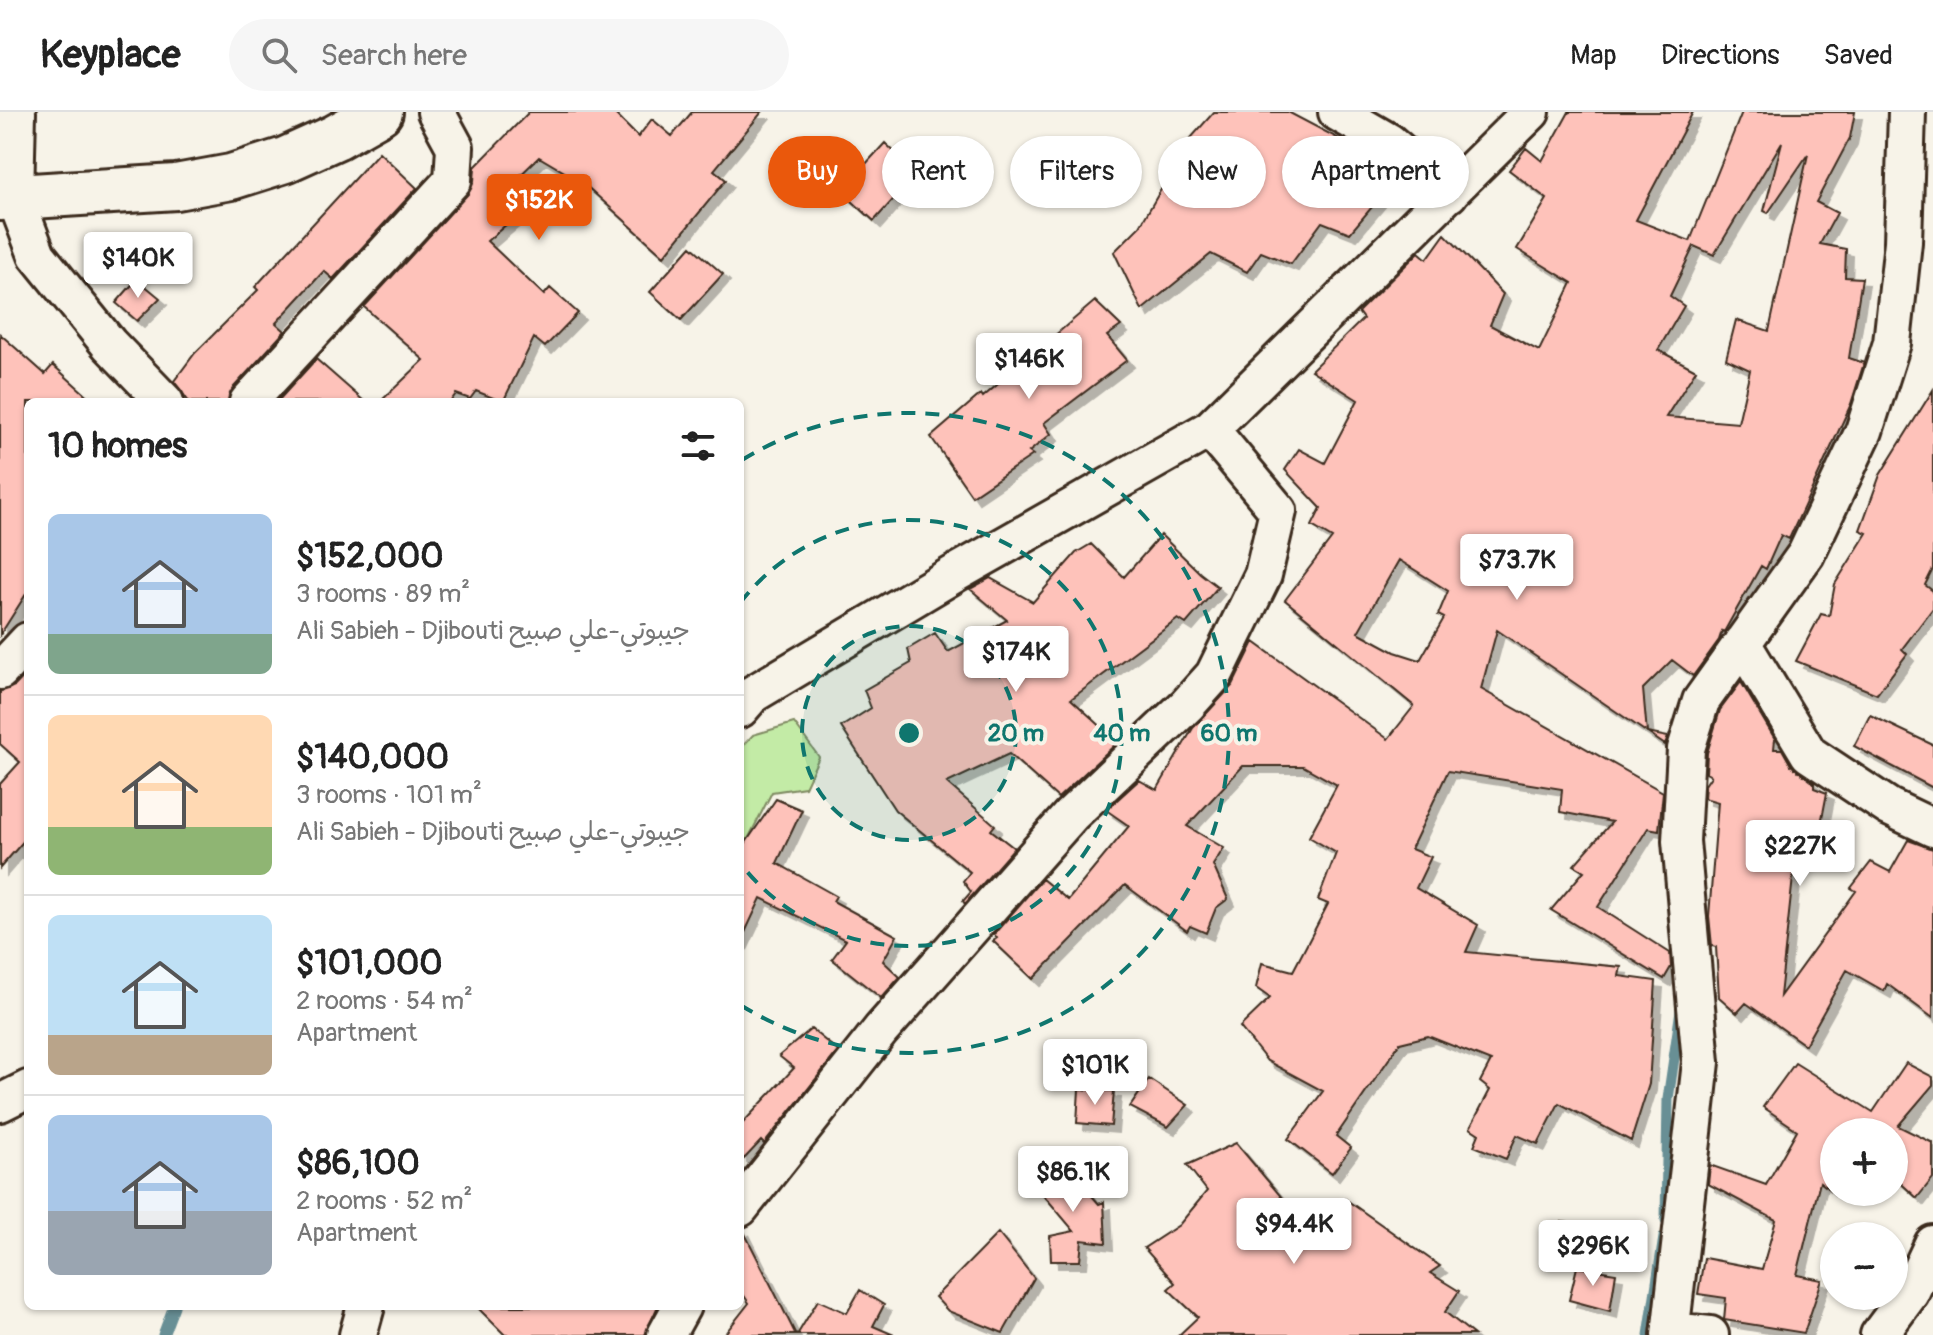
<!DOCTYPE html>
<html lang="en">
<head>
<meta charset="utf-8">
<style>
	:root { --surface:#fff; --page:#f6f6f6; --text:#222; --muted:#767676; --line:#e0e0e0; --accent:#ea580c }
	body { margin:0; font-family:Pangolin,"Playpen Sans Arabic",sans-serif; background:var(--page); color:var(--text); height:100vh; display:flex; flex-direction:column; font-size:30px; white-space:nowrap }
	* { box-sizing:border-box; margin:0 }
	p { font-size:26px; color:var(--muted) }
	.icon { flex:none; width:44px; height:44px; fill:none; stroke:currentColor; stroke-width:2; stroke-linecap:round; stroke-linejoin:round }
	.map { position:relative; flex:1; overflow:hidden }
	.side { position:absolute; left:24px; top:286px; width:720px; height:912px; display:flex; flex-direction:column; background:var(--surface); border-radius:12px; box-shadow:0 2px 6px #0004 }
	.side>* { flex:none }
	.hud { position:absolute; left:768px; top:24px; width:760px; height:72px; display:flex; gap:16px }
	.buttons { position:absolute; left:1820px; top:1006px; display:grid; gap:16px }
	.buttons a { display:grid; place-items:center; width:88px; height:88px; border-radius:50%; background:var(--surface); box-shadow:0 2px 6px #0004; font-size:40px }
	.price { position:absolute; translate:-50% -68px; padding:0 18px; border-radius:8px; background:#fff; color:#222; font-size:26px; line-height:52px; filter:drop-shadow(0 2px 4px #0008) }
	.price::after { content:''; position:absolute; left:50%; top:48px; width:24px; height:18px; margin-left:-12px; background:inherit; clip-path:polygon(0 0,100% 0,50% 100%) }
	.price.active { background:var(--accent); color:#fff }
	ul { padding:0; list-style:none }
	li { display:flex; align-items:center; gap:24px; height:200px; padding:0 24px }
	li+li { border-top:2px solid var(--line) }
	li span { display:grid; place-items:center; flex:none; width:224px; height:160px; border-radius:12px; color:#555 }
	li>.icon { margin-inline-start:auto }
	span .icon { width:96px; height:96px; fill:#fffc; stroke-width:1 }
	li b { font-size:34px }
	h2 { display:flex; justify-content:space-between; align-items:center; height:96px; padding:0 24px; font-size:34px }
	.chip { padding:0 28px; border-radius:36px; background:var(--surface); box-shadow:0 2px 6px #0004; font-size:28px; line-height:72px }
	.chip.active { background:var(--accent); color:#fff }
	header { display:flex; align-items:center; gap:48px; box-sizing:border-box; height:112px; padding:0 40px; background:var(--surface); border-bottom:2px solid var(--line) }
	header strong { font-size:38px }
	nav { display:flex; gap:44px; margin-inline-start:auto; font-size:28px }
	.search { width:560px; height:72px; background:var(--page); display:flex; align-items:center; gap:20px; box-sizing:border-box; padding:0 28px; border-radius:44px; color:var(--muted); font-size:30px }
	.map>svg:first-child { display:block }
	.green { fill:#c3eba6; stroke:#7f8a62; stroke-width:2 }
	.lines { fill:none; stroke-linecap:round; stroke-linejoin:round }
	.stream { stroke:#688f95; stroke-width:11 }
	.building { fill:#fec2ba; stroke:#3b2a1e; stroke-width:2; fill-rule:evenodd; filter:url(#shadow) }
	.street-casing { stroke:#3b2a1e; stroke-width:42 }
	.secondary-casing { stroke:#3b2a1e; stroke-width:50 }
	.street { stroke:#f7f3e8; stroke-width:36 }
	.secondary { stroke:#f7f3e8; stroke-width:44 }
	.ring { fill:none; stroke:#0f766e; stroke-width:4; stroke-dasharray:14 10 }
	.centre { fill:#0f766e; stroke:#f7f3e8; stroke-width:4 }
	.ring-label { font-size:24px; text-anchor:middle; font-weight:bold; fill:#0f766e; stroke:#f7f3e8; stroke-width:8; stroke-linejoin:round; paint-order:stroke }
</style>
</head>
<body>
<header>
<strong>Keyplace</strong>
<div class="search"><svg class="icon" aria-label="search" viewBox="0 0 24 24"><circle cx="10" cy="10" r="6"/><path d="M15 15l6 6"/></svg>Search here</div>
<nav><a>Map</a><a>Directions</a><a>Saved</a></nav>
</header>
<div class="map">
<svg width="1933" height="1223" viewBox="0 0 1933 1223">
	<defs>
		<filter id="shadow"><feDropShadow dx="7" dy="7" stdDeviation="0" flood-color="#0004"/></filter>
	</defs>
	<rect width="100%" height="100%" fill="#f7f3e8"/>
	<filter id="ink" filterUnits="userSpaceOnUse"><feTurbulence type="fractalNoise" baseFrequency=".0125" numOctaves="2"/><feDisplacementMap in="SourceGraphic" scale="16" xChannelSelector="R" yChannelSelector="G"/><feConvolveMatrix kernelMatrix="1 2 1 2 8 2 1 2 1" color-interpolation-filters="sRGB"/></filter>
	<g filter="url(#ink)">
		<path class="green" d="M794,611L819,645L805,675L772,680L745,733L740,730V637L753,623Z"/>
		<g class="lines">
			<path class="stream" d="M1666,1108L1668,987L1681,898
				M163,1223L174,1194
				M1649,1223L1664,1125"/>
		</g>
		<path class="building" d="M529,0H613L638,25L652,7L672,24L692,0H762L714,58L726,68L664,144L583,71L539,45L505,78L522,99L487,129L544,183L550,176L578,201L545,235L534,226L503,290L476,279L470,287L456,282L450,290H380L424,248L364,195L468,82L474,69L475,55Z
			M1214,0H1288L1368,42L1390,59L1374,82L1378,88L1350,121L1322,110L1291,152L1261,140L1247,160L1211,142L1142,198L1114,140L1140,114L1190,27Z
			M1569,0H1693L1636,108L1690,129L1742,0H1855L1850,26L1816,90L1837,101L1820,132L1846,137L1845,165L1862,166L1849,246L1864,251L1851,292L1789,427L1781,423L1766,457L1761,454L1724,520L1722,519L1719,528L1693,564L1672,548L1643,577L1647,621L1668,625L1665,633L1497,518L1481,577L1663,680L1659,718L1648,716L1598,795L1670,841L1671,855L1664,867L1551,798L1584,759L1574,753L1612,710L1560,700L1562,677L1448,659L1411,737L1431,745L1416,776L1478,813L1466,840L1621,855L1619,864L1656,869L1649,972L1631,1029L1559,991L1538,1032L1517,1023L1506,1047L1474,1034L1479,1022L1470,1016L1490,978L1480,970L1491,949L1428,924L1400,931L1336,1024L1351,1036L1332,1061L1288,1027L1323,979L1267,949L1240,915L1270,886L1256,876L1262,851L1293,859L1328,792L1318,788L1336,741L1309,725L1337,673L1303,654H1243L1187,714L1224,736L1213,753L1228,787L1216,796L1206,821L1190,814L1187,819L1125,773L1033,867L993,829L997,826L994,822L1042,767L1068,788L1129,714L1106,698L1139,668L1157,678L1193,616L1233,573L1254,530L1388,627L1414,594L1285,488L1332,426L1312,414L1321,396L1285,358L1299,337L1325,351L1358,288L1311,258L1363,207L1358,200L1419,140L1427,147L1445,122L1503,182L1490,213L1539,239L1572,171L1517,137L1547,87L1509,58L1526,36L1542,49ZM1782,30L1764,99L1768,101L1808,42L1769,219L1736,208L1726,247L1750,258L1738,311L1666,305L1696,258L1658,238L1684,194L1670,184L1694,134L1714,143ZM1399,448L1448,479L1438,503L1444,506L1420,548L1395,540L1358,520Z
			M885,31L917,61L874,109L841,79Z
			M379,40L417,76L333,167L324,159L276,211L285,219L233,276L228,290H189L174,269L195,241L258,178L255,175Z
			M691,134L723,162L681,208L650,180Z
			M137,167L160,186L137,209L116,191Z
			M1095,189L1121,214L1107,224L1127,248L1044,311L1051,322L1029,340L1033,343L972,384L931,325L981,282L983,285Z
			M0,222L45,262L53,253L94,290H28V479L0,523Z
			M316,247L365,290H277Z
			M1933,278V457L1925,473L1933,479V496L1902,537L1907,542L1877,582L1796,549L1821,502L1829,504L1835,472L1867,421L1860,418L1880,363Z
			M1161,423L1200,461L1218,475L1186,512L1178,507L1071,587L1118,630L1058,686L1009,642L947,671L995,713L991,718L1014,736L965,792L963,789L971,780L963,769L970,760L895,698L841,615L871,596L864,578L911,551L908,537L935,521L948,540L1007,508L970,477L990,466L1033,490L1076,441L1091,432L1124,465Z
			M28,560V724L0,756V672L20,650L0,632V579L15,574Z
			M1741,570L1775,627L1774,637H1782L1791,653L1814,671V676L1827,681L1821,712L1804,714L1799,740L1796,738L1780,884L1856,779L1851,776L1871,750L1890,760L1908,728L1933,737V906L1887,872L1884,879L1847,858L1805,933L1746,891L1737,901L1719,885L1716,835L1712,834L1709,804L1718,690L1704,686L1705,673L1711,664L1706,661L1707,641L1720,598Z
			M1870,603L1933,633V676L1854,634Z
			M776,687L802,698L777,751L836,784L833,789L897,824L883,849L900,865L881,886L832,847L846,828L761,786L740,831V739Z
			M811,917L838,939L764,1032L761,1029L744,1047L740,1043V1014L794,956L779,944Z
			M1795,951L1873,1000L1906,951L1933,965V973L1898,1014L1933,1031V1066L1917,1086L1894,1065V1020H1834V1081L1820,1070L1797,1163L1822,1168L1804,1221L1724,1208L1726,1186L1698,1182L1704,1146L1762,1157L1776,1108L1708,1072L1710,1053L1766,1073L1797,1018L1763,995Z
			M1149,967L1188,993L1168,1015L1130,995Z
			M1079,977L1114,979L1111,1014L1077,1011Z
			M1236,1031L1320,1131L1345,1087L1440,1154L1430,1161L1459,1179L1445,1200L1474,1223H1179L1198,1205L1168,1177L1175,1171L1144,1136L1179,1113L1207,1079L1187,1053Z
			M1063,1050L1099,1092L1104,1090L1106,1131L1082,1128L1080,1149H1051L1050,1124L1074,1119L1036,1074Z
			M1562,1110L1598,1115L1593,1146H1558Z
			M742,1116L778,1187L796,1223H724L749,1191L740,1178Z
			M998,1121L1034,1166L1003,1221L948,1199L935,1185Z
			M1577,1155L1616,1161L1610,1199L1569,1188Z
			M860,1178L884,1193L873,1214L894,1223H797L818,1188L847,1201Z
			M476,1194H658L645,1223H505Z"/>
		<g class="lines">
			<defs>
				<path id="street" d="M17,0L15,85L37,143L109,232L165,290
					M1337,0L1389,30L1449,82
					M248,290L453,68L455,35L436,0
					M1742,531L1809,642L1889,695L1933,716
					M0,559L28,529
					M740,597L753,582L956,461L1210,317L1531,0
					M0,991L28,977
					M740,1096L881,918L1071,703L1187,593L1214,563L1263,463L1278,399L1210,317
					M1671,1219L1710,1223
					M358,1223L366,1194
					M666,1223L682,1194
					M1670,1223L1701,950L1681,729L1686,637L1701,589L1806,442L1864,319L1892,231L1903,130L1907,0
					M1879,1223L1910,1181L1933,1132"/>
				<path id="secondary" d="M0,86L176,75L231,65L285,48L336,25L380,0"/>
			</defs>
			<use href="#street" class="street-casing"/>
			<use href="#secondary" class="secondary-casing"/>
			<use href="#street" class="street"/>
			<use href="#secondary" class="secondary"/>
		</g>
	</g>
	<circle cx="909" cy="621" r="107" fill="#0f766e" fill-opacity=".12"/>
	<g class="ring">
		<circle cx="909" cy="621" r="107"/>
		<path d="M740 491A213 213 0 1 1 740 751"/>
		<path d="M742 348A320 320 0 1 1 742 894"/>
	</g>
	<circle cx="909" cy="621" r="12" class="centre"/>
	<g class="ring-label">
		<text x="1016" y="629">20 m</text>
		<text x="1122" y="629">40 m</text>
		<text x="1229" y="629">60 m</text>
	</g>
</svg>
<div class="buttons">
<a>+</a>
<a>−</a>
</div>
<b class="price active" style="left:539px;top:130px">$152K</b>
<b class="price" style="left:138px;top:188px">$140K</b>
<b class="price" style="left:1029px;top:289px">$146K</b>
<b class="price" style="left:1517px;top:490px">$73.7K</b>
<b class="price" style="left:1016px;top:582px">$174K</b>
<b class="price" style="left:1800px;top:776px">$227K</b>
<b class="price" style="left:1095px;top:995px">$101K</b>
<b class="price" style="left:1073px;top:1102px">$86.1K</b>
<b class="price" style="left:1294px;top:1154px">$94.4K</b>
<b class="price" style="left:1593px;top:1176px">$296K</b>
<div class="hud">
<a class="chip active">Buy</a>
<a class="chip">Rent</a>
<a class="chip">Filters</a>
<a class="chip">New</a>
<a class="chip">Apartment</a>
</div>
<section class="side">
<h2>10 homes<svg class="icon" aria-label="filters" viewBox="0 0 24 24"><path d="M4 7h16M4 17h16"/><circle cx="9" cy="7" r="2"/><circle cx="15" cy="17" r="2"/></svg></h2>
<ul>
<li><span style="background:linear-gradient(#a9c7e8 75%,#7fa58c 0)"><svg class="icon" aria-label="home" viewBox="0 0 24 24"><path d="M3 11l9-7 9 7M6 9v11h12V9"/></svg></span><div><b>$152,000</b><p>3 rooms · 89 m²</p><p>Ali Sabieh - Djibouti جيبوتي-علي صبيح</p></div></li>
<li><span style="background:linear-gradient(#ffd9b3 70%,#8fb573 0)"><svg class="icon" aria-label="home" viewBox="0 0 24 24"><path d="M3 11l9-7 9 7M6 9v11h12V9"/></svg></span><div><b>$140,000</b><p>3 rooms · 101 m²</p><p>Ali Sabieh - Djibouti جيبوتي-علي صبيح</p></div></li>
<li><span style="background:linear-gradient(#bfe0f5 75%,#b9a48a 0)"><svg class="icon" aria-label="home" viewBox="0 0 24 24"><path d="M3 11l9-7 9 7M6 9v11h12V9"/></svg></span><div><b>$101,000</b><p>2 rooms · 54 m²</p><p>Apartment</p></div></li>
<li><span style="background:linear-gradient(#a9c7e8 60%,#9aa5b1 0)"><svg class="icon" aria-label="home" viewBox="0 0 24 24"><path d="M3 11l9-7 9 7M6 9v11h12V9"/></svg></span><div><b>$86,100</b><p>2 rooms · 52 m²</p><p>Apartment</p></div></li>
</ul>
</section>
</div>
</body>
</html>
